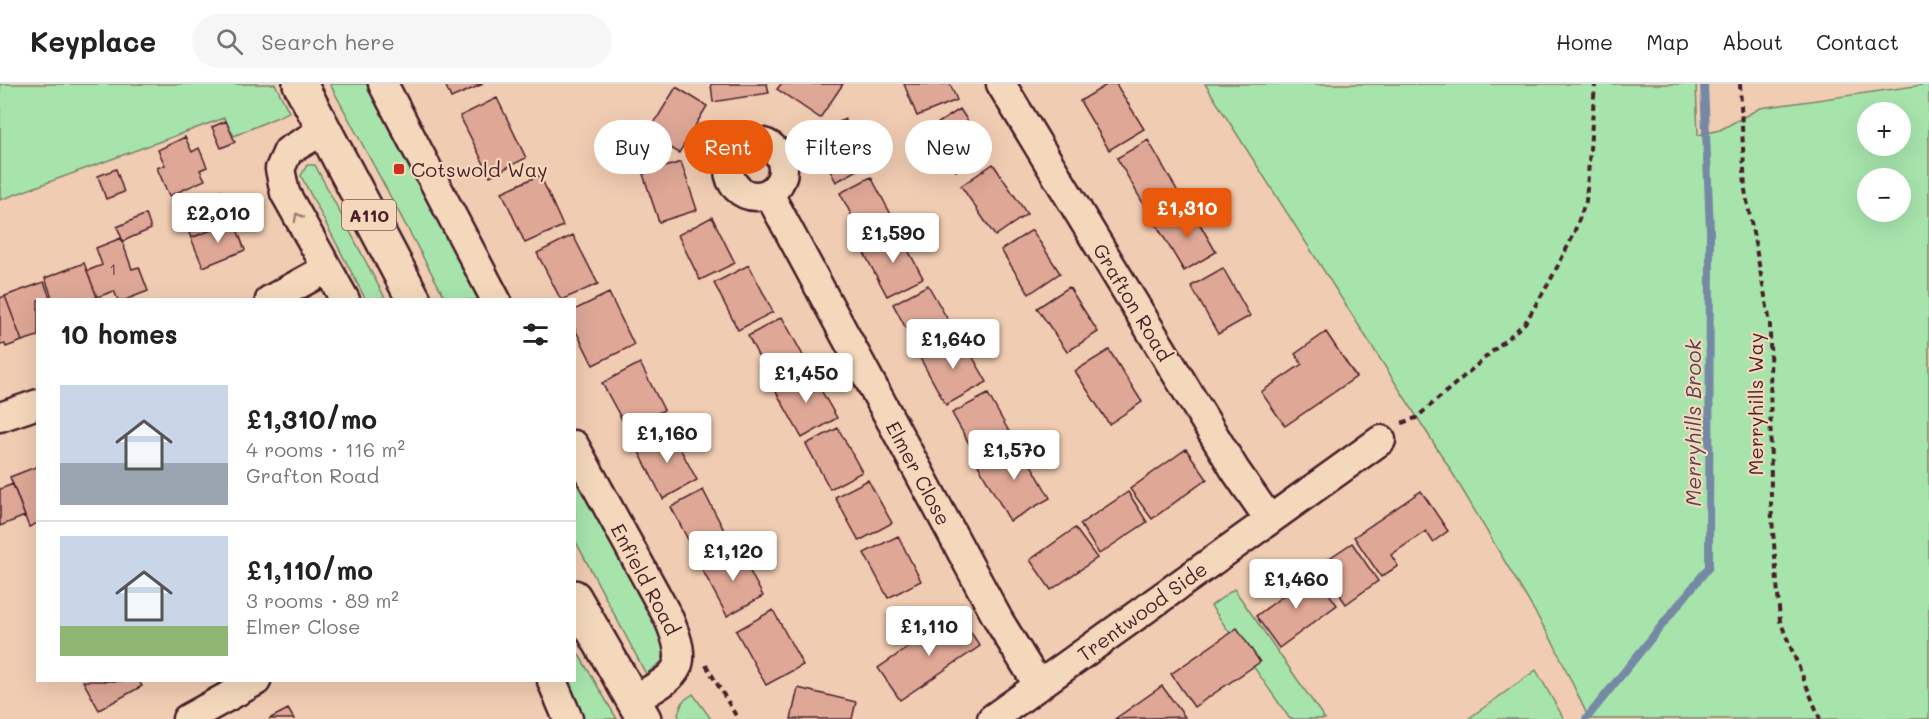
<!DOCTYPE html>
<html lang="en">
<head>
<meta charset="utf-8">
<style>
	:root { --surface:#fff; --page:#f6f6f6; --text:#222; --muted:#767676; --line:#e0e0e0; --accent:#ea580c }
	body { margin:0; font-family:Mali,sans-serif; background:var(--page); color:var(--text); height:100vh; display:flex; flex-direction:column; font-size:22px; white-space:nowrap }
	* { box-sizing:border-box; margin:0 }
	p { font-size:20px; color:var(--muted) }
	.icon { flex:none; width:33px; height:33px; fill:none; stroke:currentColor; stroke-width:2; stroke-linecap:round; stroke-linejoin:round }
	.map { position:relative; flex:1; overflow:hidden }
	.panel { position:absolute; left:36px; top:214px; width:540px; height:384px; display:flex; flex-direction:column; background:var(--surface); border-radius:0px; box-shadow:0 6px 24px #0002 }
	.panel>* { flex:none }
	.banner { position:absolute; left:594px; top:36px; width:570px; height:54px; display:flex; gap:12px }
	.fabs { position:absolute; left:1857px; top:18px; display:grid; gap:12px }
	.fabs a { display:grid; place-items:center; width:54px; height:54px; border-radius:50%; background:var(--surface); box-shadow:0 6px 24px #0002; font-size:30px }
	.price { position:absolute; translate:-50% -51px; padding:0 14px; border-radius:6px; background:#fff; color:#222; font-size:20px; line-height:39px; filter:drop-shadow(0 2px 3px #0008) }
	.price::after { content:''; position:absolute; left:50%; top:36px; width:18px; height:14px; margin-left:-9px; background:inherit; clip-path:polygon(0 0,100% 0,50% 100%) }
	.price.selected { background:var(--accent); color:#fff }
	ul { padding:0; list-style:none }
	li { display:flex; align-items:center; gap:18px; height:150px; padding:0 24px }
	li+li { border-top:2px solid var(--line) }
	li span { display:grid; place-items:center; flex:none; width:168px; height:120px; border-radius:0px; color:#555 }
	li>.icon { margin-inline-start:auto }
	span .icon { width:72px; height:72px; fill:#fffc; stroke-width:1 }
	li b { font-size:26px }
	h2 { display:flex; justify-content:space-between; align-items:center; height:72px; padding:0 24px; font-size:26px }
	.chip { padding:0 21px; border-radius:27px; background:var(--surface); box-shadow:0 6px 24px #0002; font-size:21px; line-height:54px }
	.chip.selected { background:var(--accent); color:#fff }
	header { display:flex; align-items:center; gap:36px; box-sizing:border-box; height:84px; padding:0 30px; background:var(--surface); border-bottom:2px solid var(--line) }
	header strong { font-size:28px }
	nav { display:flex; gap:33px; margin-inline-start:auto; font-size:21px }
	.search { width:420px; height:54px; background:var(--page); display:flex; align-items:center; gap:15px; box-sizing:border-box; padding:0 21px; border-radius:33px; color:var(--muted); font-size:22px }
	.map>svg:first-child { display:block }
	.green { fill:#a7e4ac; stroke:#78826c; stroke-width:1.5; fill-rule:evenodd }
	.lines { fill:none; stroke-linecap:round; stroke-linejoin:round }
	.stream { stroke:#7689a4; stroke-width:8 }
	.building { fill:#dea796; stroke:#4a1f2b; stroke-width:1.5 }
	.minor-casing { stroke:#4a1f2b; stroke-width:33 }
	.primary-casing { stroke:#4a1f2b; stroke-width:38 }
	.path { stroke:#4a1f2b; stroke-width:4; stroke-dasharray:6 4.5; stroke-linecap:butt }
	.minor { stroke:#f4d8bb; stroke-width:28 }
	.primary { stroke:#f4d8bb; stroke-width:33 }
	.oneway { stroke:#9f7c73 }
	.poi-dot { fill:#c8321e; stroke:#f4d8bb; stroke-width:2 }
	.labels { text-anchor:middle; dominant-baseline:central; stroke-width:4.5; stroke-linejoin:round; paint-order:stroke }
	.number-label { font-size:16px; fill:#6f4146 }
	.shield { fill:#f4d8bb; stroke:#7d5656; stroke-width:1.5 }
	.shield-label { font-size:18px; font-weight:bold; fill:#4a1f2b }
	.poi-label { font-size:20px; fill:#4a1f2b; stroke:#f4d8bb; text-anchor:start }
	.street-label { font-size:20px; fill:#4a1f2b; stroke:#f4d8bb }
	.water-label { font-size:21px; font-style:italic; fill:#594253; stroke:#f4d8bb }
</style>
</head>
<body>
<header>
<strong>Keyplace</strong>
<div class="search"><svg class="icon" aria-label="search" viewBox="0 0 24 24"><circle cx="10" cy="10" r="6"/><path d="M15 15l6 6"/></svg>Search here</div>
<nav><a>Home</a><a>Map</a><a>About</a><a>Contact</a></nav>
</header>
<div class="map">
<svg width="1929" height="635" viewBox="0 0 1929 635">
	<rect width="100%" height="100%" fill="#f0ccb2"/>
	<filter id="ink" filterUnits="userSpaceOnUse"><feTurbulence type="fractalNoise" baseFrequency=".0167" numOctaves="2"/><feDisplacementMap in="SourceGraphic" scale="12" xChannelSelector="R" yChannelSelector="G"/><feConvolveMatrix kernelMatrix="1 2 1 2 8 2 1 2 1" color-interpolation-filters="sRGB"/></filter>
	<g filter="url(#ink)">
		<path class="green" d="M0,0H275L289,28L234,52L224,34L0,116Z
			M330,0H370L487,216H446Z
			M1205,0H1696L1698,51L1720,46L1760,24L1929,0V635H1589L1554,560L1447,380ZM1868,28H1900V62H1868ZM1868,94H1900V128H1868Z
			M307,81H315L386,216H366L301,92Z
			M574,378L666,560L662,577L646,590L575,456Z
			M1234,505L1325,635H1290L1211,522Z
			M575,564L617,635H584L566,597H574Z
			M1536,586L1564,635H1468Z
			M693,610L711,635H680L678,630L683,617Z"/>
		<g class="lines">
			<path class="stream" d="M1586,635L1709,483L1710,147L1704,0"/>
		</g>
		<path class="building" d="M445,0H483L451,14Z
			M711,0H767L769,9L713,18Z
			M781,0H843L820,34L777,5Z
			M904,0H950L957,16L917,32Z
			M1108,0H1116L1144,45L1109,66L1080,17Z
			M676,3L707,22L679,69L648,49Z
			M497,14L526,74L490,92L460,32Z
			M960,25L987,67L956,87L929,45Z
			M845,35L869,80L836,98L812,52Z
			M226,37L235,58L221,64L212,43Z
			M185,53L192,68L199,64L207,83L200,86L205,96L169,112L157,84L165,81L158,66Z
			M1148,56L1178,108L1147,126L1117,74Z
			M681,78L697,126L659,138L643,90Z
			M993,80L1027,130L995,152L961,102Z
			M116,85L124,108L106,115L98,92Z
			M540,91L563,142L525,159L502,108Z
			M871,93L895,138L864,155L840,109Z
			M221,106L234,137L191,154L179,122Z
			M1190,123L1216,168L1184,187L1157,142Z
			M146,130L151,145L123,157L117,143Z
			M712,133L735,179L700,196L678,151Z
			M234,137L245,166L203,183L191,154Z
			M1032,146L1060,189L1029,210L1001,166Z
			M899,149L923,194L887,212L863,167Z
			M573,151L598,200L561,216L537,169Z
			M121,154L132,185L139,183L148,207L125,216H118L114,207L97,213L87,187L102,181L96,164Z
			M84,179L97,213L91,216H53L45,194Z
			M749,181L773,228L738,246L714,199Z
			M1223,184L1250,232L1218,250L1191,202Z
			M44,198L51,216H38V252L22,257L5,212Z
			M928,201L953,245L917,265L893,220Z
			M1069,203L1098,248L1067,268L1037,224Z
			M609,209L634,261L593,281L574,243V226Z
			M5,212L22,257L6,263L5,260L0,261V214Z
			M782,233L806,277L771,296L748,252Z
			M1326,248L1356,293L1285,342L1261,308L1302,280L1295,270Z
			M960,251L987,298L946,321L920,274Z
			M1109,266L1142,318L1109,340L1075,287Z
			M640,279L664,326L627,345L602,299Z
			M810,287L837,334L802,354L775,306Z
			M988,310L1012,353L976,372L952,329Z
			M838,344L862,388L830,405L806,360Z
			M670,346L697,396L663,415L637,364Z
			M1018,358L1050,414L1010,437L978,381Z
			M1186,365L1207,395L1152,435L1130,405Z
			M38,382V439L29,443L10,393Z
			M868,396L892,439L859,457L835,413Z
			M13,400L25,432L0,442V405Z
			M703,406L726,450L694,467L671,423Z
			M1421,407L1448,447L1433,458L1426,447L1391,471L1398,482L1381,493L1354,453Z
			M1128,408L1147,438L1099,470L1080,440Z
			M1075,444L1097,474L1051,506L1030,476Z
			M898,452L921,497L888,514L864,469Z
			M1352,459L1378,497L1346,520L1319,481Z
			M738,465L763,512L727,532L702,485Z
			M1314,489L1337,521L1279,564L1256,532Z
			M773,526L803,581L766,601L736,547Z
			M958,529L980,562L900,616L878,584Z
			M1237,544L1260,578L1194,623L1171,590Z
			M83,597H139L142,602L99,626Z
			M1162,602L1185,633L1115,635Z
			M798,604L856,618L852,635H791Z
			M288,625L294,635H269Z"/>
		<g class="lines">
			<defs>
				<path id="minor" d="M383,0L496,216
					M1001,0L1235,386L1269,435
					M324,46L288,67L280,85L285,109L345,216
					M729 85a27 27 0 1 1 54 0a27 27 0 1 1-54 0Z
					M769,110L999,537L1039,602
					M270,216L326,185
					M0,333L38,320
					M574,361L668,533C691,586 678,590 634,616
					M552,597L568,635
					M187,635L256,597
					M992,635L1381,356"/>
				<path id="primary" d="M300,0L414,216
					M574,513L644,635"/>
			</defs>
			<use href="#minor" class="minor-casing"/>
			<use href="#primary" class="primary-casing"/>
			<path class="path" d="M1740,0L1745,106L1770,239L1771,421L1780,537L1820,635
				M1402,339L1416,334L1525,239L1550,197L1572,154L1586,117L1595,0
				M706,581L738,635"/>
			<use href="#minor" class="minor"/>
			<use href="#primary" class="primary"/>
		</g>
		<defs><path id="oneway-chevron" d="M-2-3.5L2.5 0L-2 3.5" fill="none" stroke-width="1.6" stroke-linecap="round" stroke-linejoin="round" transform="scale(1.5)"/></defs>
		<use class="oneway" href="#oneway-chevron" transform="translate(298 133) rotate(-118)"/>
	</g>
	<rect class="poi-dot" x="393" y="79" width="12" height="12" rx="3"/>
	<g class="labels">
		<g class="number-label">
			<text x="113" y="184">1</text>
		</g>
		<rect class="shield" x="342" y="116" width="54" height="30" rx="4.5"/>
		<g class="shield-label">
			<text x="369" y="131">A110</text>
		</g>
		<g class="poi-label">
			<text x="411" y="85">Cotswold Way</text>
		</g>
		<g class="street-label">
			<text transform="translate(1133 218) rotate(59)">Grafton Road</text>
			<text transform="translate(1755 320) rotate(-90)">Merryhills Way</text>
			<text transform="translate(919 389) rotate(62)">Elmer Close</text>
			<text transform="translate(646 495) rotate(62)">Enfield Road</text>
			<text transform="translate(1142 527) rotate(-36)">Trentwood Side</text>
		</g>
		<g class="water-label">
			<text transform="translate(1692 339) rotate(-90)">Merryhills Brook</text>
		</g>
	</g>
</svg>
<div class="fabs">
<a>+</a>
<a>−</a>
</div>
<b class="price selected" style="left:1187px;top:155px">£1,310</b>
<b class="price" style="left:218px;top:160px">£2,010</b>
<b class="price" style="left:893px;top:180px">£1,590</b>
<b class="price" style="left:953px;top:286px">£1,640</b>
<b class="price" style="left:806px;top:320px">£1,450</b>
<b class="price" style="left:667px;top:380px">£1,160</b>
<b class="price" style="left:1014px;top:397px">£1,570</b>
<b class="price" style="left:733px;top:498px">£1,120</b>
<b class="price" style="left:1296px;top:526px">£1,460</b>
<b class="price" style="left:929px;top:573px">£1,110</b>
<div class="banner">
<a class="chip">Buy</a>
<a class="chip selected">Rent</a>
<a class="chip">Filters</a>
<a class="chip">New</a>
</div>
<section class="panel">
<h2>10 homes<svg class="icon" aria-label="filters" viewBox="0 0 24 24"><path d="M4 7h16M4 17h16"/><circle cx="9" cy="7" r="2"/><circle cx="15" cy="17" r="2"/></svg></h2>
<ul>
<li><span style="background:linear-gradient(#c9d6e8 65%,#9aa5b1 0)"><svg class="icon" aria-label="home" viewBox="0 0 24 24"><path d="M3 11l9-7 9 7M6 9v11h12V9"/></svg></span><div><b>£1,310/mo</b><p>4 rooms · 116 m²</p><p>Grafton Road</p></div></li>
<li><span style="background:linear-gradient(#c9d6e8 75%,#8fb573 0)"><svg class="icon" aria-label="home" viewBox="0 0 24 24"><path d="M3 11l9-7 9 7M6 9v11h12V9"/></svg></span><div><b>£1,110/mo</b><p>3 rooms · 89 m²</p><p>Elmer Close</p></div></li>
</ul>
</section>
</div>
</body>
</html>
